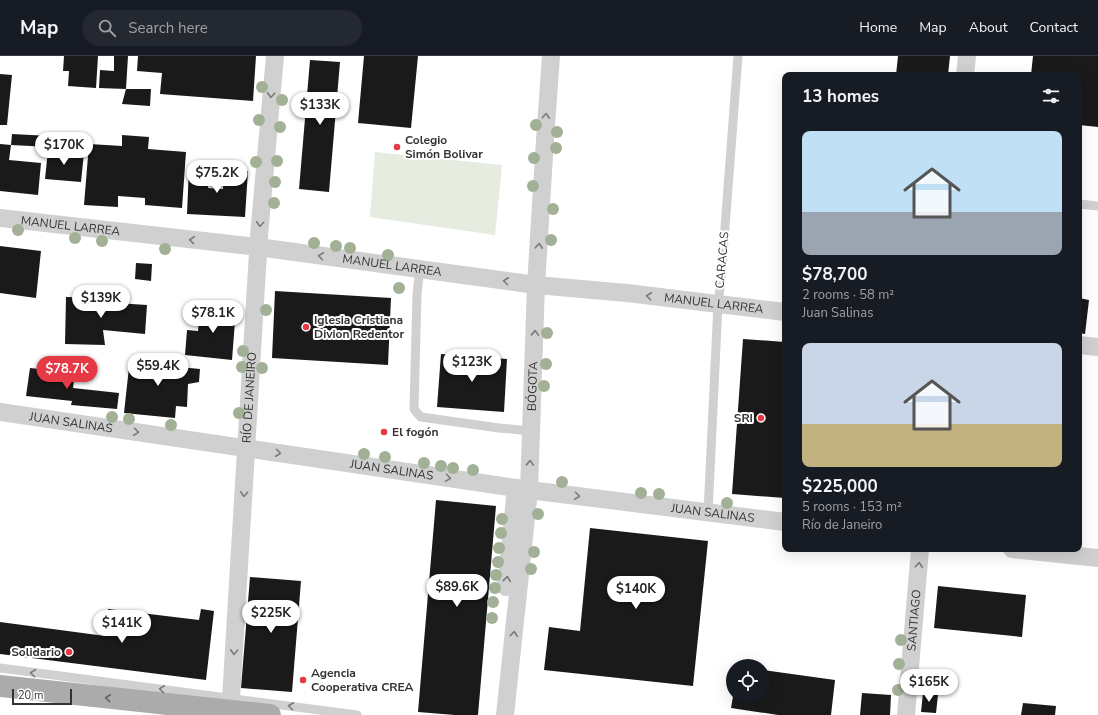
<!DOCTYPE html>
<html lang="en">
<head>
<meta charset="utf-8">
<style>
	:root { --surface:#171b24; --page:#242831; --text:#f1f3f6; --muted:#9ea1a6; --line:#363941; --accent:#e63946 }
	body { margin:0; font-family:"Nunito Sans",sans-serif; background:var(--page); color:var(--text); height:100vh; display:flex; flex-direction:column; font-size:15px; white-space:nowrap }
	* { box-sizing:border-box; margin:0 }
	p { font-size:13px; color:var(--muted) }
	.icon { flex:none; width:22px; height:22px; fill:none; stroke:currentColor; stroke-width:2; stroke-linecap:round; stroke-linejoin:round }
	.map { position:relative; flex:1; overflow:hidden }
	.drawer { position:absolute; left:782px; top:16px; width:300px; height:480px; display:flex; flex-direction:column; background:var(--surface); border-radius:8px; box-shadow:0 4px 16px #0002 }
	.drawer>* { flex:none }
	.fabs { position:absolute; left:726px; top:603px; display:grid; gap:8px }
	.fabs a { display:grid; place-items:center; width:44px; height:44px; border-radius:50%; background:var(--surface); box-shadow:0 4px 16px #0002; font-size:20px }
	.scale { position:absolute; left:12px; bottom:10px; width:60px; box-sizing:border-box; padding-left:4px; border:2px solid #333; border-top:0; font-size:11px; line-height:14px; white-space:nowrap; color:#333; -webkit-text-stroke:3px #fff; paint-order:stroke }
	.price { position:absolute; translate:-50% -34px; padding:0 9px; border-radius:14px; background:#fff; color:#222; font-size:13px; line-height:26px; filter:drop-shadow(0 1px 2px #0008) }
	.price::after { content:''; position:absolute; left:50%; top:24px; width:12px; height:9px; margin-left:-6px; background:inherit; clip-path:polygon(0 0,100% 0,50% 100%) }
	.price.active { background:var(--accent); color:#fff }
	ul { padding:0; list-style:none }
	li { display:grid; align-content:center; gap:8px; height:212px; padding:0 20px }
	li span { display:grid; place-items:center; height:124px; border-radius:8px; color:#555 }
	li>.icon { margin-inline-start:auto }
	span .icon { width:72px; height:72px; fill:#fffc; stroke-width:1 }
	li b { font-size:17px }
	h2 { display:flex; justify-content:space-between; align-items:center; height:48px; padding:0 20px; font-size:17px }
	header { display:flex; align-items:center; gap:24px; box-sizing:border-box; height:56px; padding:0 20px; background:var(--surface); border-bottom:1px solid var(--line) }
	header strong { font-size:19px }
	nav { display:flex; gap:22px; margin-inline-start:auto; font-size:14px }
	.search { width:280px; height:36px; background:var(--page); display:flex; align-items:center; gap:10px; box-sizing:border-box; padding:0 14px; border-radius:22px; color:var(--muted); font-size:15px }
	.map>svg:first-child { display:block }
	.green { fill:#e6ecdf }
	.building { fill:#1a1a1a }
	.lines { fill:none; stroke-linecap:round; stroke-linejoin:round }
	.lane { stroke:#d0d0d0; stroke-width:9 }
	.street { stroke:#d0d0d0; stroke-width:18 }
	.primary { stroke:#ababab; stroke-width:22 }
	.tree { fill:#a2b095 }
	.oneway { stroke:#7a7a7a }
	.oneway2 { stroke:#636363 }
	.poi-dot { fill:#e63946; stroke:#fff; stroke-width:1.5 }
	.labels { text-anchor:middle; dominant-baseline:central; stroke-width:4; stroke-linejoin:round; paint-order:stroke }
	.poi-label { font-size:12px; font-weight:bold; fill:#333; stroke:#fff; text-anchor:start }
	.street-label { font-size:12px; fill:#333; stroke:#fff }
</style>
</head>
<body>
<header>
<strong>Map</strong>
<div class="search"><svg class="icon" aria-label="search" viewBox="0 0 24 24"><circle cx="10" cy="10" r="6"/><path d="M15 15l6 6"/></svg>Search here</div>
<nav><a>Home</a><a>Map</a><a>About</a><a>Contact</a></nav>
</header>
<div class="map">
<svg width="1098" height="659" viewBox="0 0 1098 659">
	<rect width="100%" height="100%" fill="#fff"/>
	<path class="green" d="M375,96L502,109L495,179L370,161Z"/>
	<path class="building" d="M64,0H98L96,32L68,30L69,15H63Z
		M114,0H128L126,33L99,32L100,14L114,15Z
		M138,0H256L253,45L160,38L162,17L137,15Z
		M364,0H418L411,72L358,67Z
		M898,0H950L948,19H896Z
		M1033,0H1098V71L1079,69V19H1031Z
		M310,4L340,6L329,136L299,133Z
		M0,18L12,19L7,69H0Z
		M126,33H151L150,50L122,48Z
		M12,78L50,80V91L11,89Z
		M122,79L149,81L148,93L186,96L182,152L145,149V142L118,140V151L84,149L89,88L122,90Z
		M0,88L11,89L9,104L41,107L38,139L0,135Z
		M48,94L84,97L81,126L45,123Z
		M189,111L209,112L208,132L223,133L224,114L248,115L245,161L187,158Z
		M0,190L41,195L36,242L0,237Z
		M136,207L152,208L151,225L135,223Z
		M107,235L117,236L116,247L147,249L145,278L103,274L105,289L65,288L66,241L106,242Z
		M275,235L391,242L388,309L272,302Z
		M1079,242L1089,244L1085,278L1079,277Z
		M200,249L236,252L232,304L185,299L187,274L198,275Z
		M743,283L785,286V442L732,438Z
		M441,298L507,303L504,356L437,351Z
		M130,302L181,307L179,311L200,313L199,326L188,328L187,351L176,350L175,362L124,357Z
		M30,312L75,317L73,332L119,337L117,353L71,349L72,345L26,340Z
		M436,444L496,450L478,659H455L418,656Z
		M590,472L708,485L693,630L544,614L549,571L580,575Z
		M250,521L301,525L292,636L241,632Z
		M938,530L1026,539L1022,581L934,572Z
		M108,553L199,564L201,553L214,555L206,624L0,598V566L105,580Z
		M763,614L835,624L831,659H778L731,652L733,640H763Z
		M862,637L891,639L890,659H860Z
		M923,637L938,639L936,657L921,656Z
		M1023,647L1056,650L1055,659H1021Z"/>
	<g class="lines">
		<path class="lane" d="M1079,148L1098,150
			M420,213L417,238L414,353L417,357L421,361L499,372L531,375
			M708,457L718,248L721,224L738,0
			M0,612L357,659"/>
		<g class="street">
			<path d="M965,19L967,0"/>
			<path id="s1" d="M0,162L258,191L536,229L627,237L785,256"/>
			<path d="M1079,289L1098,291"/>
			<path id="s2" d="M0,356L529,434L785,466"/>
			<path d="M1012,493L1098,502"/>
			<path d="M506,531L516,432"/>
			<path id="s3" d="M230,659L259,180L275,0"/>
			<path id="s4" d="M505,659L529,434L536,229L545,84L551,0"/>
			<path id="s5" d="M906,659L920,493"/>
		</g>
		<path class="primary" d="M0,630L270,659"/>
	</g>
	<g class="tree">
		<circle cx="262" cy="31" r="6"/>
		<circle cx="282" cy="44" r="6"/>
		<circle cx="259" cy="64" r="6"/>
		<circle cx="536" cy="69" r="6"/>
		<circle cx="280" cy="71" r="6"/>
		<circle cx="557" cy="76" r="6"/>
		<circle cx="556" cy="92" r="6"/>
		<circle cx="534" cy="102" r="6"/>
		<circle cx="277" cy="105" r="6"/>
		<circle cx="256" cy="106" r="6"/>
		<circle cx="275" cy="126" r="6"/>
		<circle cx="533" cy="130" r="6"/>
		<circle cx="274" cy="147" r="6"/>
		<circle cx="553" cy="153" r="6"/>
		<circle cx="18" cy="174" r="6"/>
		<circle cx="75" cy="182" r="6"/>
		<circle cx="551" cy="184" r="6"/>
		<circle cx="102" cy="185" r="6"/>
		<circle cx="314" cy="187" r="6"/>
		<circle cx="336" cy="190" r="6"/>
		<circle cx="350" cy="192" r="6"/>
		<circle cx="165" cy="193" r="6"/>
		<circle cx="388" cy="199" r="6"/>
		<circle cx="399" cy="232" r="6"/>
		<circle cx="266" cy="254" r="6"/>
		<circle cx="547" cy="277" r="6"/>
		<circle cx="243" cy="295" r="6"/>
		<circle cx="546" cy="308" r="6"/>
		<circle cx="242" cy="311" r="6"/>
		<circle cx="262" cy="312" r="6"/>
		<circle cx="544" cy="330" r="6"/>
		<circle cx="239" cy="357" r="6"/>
		<circle cx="112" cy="361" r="6"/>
		<circle cx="129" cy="363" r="6"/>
		<circle cx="171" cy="369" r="6"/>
		<circle cx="364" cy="398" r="6"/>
		<circle cx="385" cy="401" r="6"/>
		<circle cx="424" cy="407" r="6"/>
		<circle cx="441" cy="410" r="6"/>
		<circle cx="453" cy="412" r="6"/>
		<circle cx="473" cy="414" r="6"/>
		<circle cx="562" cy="426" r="6"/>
		<circle cx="641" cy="437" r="6"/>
		<circle cx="659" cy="438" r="6"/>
		<circle cx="727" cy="447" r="6"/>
		<circle cx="538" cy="458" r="6"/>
		<circle cx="502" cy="463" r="6"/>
		<circle cx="501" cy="477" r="6"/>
		<circle cx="499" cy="492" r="6"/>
		<circle cx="534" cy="496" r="6"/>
		<circle cx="498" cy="506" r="6"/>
		<circle cx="531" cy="513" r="6"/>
		<circle cx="496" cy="519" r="6"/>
		<circle cx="495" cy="532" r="6"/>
		<circle cx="493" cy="546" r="6"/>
		<circle cx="492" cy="562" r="6"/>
		<circle cx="901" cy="584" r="6"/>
		<circle cx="899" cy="608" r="6"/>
		<circle cx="898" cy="634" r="6"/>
	</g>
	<defs><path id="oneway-chevron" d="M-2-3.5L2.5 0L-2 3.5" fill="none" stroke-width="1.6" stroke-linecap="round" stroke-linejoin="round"/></defs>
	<g class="oneway">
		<use href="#oneway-chevron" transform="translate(271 39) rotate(95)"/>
		<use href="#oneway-chevron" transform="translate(546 60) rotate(-86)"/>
		<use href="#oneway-chevron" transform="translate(260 168) rotate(95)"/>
		<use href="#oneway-chevron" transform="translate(192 184) rotate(-174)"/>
		<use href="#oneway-chevron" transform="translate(539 190) rotate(-87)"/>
		<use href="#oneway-chevron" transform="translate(321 200) rotate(-172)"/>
		<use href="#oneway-chevron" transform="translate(506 225) rotate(-173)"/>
		<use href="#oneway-chevron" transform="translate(649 240) rotate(-173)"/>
		<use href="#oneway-chevron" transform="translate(535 277) rotate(-88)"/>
		<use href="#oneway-chevron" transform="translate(136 376) rotate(8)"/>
		<use href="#oneway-chevron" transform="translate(278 397) rotate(8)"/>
		<use href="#oneway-chevron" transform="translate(530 407) rotate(-88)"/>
		<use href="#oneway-chevron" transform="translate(448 422) rotate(8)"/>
		<use href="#oneway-chevron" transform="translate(244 438) rotate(93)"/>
		<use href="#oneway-chevron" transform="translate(577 440) rotate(7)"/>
		<use href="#oneway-chevron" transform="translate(919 509) rotate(-85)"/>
		<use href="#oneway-chevron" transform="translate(507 523) rotate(-84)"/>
		<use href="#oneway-chevron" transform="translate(514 578) rotate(-84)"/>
		<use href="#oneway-chevron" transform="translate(234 596) rotate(93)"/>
		<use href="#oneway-chevron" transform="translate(33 617) rotate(-173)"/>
		<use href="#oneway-chevron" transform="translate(162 633) rotate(-173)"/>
		<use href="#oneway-chevron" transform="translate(291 650) rotate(-173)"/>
	</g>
	<use class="oneway2" href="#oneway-chevron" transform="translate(108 642) rotate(-174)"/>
	<g class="poi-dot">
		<circle cx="397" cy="91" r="4"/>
		<circle cx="306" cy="271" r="4"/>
		<circle cx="761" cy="362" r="4"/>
		<circle cx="384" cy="376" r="4"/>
		<circle cx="69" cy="596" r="4"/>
		<circle cx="303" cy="624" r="4"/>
	</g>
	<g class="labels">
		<g class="poi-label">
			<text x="405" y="84">Colegio<tspan x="405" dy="14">Simón Bolivar</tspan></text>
			<text x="314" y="264">Iglesia Cristiana<tspan x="314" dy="14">Divion Redentor</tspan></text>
			<text x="753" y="362" text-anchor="end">SRI</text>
			<text x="392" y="376">El fogón</text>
			<text x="61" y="596" text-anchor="end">Solidario</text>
			<text x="311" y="617">Agencia<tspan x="311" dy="14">Cooperativa CREA</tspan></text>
		</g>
		<g class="street-label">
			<text stroke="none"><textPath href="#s1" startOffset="71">MANUEL LARREA</textPath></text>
			<text transform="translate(722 204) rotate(-85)">CARACAS</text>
			<text stroke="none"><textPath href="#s1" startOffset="395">MANUEL LARREA</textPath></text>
			<text stroke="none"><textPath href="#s1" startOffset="719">MANUEL LARREA</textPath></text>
			<text stroke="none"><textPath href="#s4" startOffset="330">BÓGOTA</textPath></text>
			<text stroke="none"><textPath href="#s3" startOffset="318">RÍO DE JANEIRO</textPath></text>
			<text stroke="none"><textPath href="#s2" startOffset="72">JUAN SALINAS</textPath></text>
			<text stroke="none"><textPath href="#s2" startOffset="396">JUAN SALINAS</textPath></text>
			<text stroke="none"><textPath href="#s2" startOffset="720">JUAN SALINAS</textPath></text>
			<text stroke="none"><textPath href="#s5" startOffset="95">SANTIAGO</textPath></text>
		</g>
	</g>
</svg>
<div class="fabs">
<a><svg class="icon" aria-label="locate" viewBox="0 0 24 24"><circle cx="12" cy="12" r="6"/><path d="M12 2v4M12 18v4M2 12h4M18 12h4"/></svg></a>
</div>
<div class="scale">20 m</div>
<b class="price" style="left:320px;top:70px">$133K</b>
<b class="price" style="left:64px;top:110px">$170K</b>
<b class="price" style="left:217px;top:138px">$75.2K</b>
<b class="price" style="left:101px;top:263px">$139K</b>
<b class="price" style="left:213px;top:278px">$78.1K</b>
<b class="price" style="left:472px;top:327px">$123K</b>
<b class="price" style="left:158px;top:331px">$59.4K</b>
<b class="price active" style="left:67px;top:334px">$78.7K</b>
<b class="price" style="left:457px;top:552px">$89.6K</b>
<b class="price" style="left:636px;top:554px">$140K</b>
<b class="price" style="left:271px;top:578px">$225K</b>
<b class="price" style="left:122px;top:588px">$141K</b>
<b class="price" style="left:929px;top:647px">$165K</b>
<section class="drawer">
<h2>13 homes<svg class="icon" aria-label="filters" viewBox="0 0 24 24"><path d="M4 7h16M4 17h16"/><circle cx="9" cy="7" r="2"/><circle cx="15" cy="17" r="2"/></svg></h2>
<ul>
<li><span style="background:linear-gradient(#bfe0f5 65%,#9aa5b1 0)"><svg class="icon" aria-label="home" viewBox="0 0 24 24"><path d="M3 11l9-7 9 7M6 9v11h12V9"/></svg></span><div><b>$78,700</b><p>2 rooms · 58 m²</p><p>Juan Salinas</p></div></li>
<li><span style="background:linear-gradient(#c9d6e8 65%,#c2b280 0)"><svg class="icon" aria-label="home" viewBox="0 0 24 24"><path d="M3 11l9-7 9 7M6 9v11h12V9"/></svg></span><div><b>$225,000</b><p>5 rooms · 153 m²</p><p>Río de Janeiro</p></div></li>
</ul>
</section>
</div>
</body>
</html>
